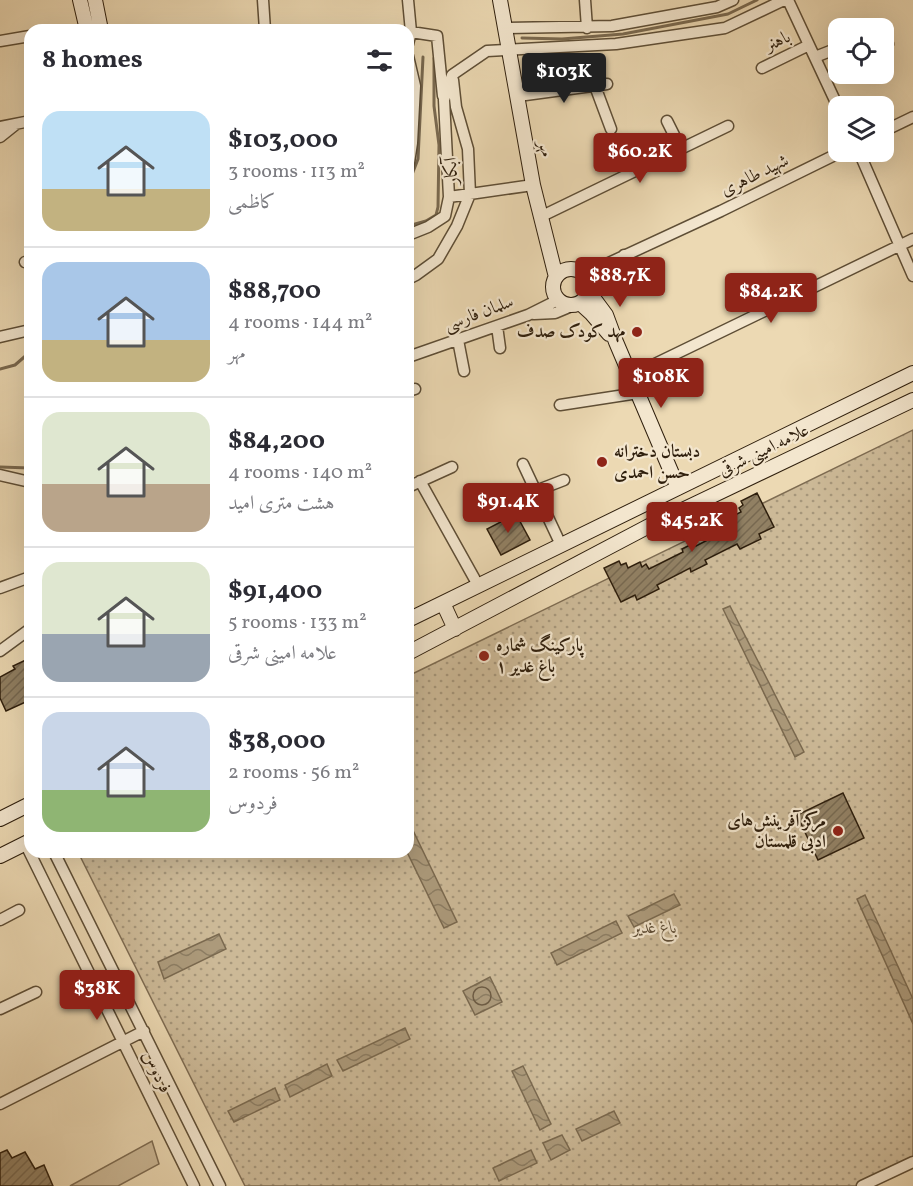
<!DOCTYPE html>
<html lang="en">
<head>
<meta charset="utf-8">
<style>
	:root { --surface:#fff; --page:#f7f7f7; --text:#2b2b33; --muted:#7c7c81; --line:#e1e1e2; --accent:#8f2418 }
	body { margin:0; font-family:Vollkorn,Amiri,serif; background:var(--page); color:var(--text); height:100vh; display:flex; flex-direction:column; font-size:22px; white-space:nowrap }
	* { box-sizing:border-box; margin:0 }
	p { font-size:20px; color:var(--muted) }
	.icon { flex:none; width:33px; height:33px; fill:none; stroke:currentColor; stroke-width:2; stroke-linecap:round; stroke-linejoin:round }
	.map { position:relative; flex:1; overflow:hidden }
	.panel { position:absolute; left:24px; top:24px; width:390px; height:834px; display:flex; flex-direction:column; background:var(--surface); border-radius:18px; box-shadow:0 6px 24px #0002 }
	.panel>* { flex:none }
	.buttons { position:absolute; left:828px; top:18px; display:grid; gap:12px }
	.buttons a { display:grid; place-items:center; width:66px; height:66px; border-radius:12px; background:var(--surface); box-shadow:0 6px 24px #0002; font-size:30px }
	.price { position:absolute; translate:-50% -51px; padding:0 14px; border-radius:6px; background:var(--accent); color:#fff; font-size:20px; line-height:39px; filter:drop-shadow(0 2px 3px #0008) }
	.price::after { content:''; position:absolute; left:50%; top:36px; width:18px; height:14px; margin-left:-9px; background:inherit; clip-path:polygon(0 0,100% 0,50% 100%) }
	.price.selected { background:#222; color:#fff }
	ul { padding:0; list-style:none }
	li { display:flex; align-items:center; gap:18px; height:150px; padding:0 18px }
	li+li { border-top:2px solid var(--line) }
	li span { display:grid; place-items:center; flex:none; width:168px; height:120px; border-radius:18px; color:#555 }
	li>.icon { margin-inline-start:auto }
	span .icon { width:72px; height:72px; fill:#fffc; stroke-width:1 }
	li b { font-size:26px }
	h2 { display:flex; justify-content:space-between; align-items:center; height:72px; padding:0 18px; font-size:26px }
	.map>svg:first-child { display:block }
	.green { fill:#ccb997; stroke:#7e6c52; stroke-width:1.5 }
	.park { fill:url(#park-dots); stroke:#7e6c52; stroke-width:1.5 }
	.water { fill:url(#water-waves); stroke:#7a694f; stroke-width:1.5 }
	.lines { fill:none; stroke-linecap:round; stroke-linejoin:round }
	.shore { stroke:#6e5c44; stroke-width:1.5 }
	.stream { stroke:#7a694f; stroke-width:3 }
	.building { fill:url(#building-hatch); stroke:#2f1f0d; stroke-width:1.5 }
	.street-casing { stroke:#5e4e36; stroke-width:13 }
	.secondary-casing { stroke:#2f1f0d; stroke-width:16 }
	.street { stroke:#f3e6ce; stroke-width:10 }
	.secondary { stroke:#f3e6ce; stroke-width:14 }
	.poi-dot { fill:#8f2418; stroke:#f3e6ce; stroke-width:2 }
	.labels { text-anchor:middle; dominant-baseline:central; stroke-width:4.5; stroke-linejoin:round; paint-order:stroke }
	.street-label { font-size:18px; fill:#2f1f0d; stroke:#f3e6ce }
	.poi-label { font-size:18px; font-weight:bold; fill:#2f1f0d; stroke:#f3e6ce; text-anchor:end }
	.park-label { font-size:18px; font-style:italic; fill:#5e4d36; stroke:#f3e6ce }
</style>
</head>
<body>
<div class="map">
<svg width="913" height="1186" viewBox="0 0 913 1186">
	<defs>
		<pattern id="park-dots" width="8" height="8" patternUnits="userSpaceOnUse" patternTransform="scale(1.5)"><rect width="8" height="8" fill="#ccb997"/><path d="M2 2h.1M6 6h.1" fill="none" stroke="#a6967a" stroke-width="1.8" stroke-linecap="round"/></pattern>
		<pattern id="water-waves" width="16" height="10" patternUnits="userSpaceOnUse" patternTransform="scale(1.5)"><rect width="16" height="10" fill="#ac9a7b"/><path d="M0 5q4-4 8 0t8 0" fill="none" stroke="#8c7d63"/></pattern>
		<pattern id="building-hatch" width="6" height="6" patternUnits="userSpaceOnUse" patternTransform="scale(1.5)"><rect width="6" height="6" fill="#918063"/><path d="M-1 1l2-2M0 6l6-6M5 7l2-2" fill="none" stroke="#776850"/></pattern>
	</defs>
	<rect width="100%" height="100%" fill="#ecd9b3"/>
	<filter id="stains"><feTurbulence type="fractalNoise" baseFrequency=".00333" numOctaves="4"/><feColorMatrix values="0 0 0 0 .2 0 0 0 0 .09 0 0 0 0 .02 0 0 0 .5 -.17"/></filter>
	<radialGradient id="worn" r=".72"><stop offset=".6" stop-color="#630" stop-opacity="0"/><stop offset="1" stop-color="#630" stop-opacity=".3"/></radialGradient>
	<path class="green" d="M152,1141L159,1164L118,1186H70Z"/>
	<path class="park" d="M913,430V1162L862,1186H245L78,852H408V676Z"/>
	<path class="water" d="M730,606L804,752L795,757L723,609Z
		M408,820L457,922L444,928L407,852Z
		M674,894L680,905L634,927L628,916Z
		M865,895L913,999V1024L857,899Z
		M616,921L622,933L557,965L551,953Z
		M219,934L226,949L164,979L158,962Z
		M490,977L502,1002L475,1015L463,991Z
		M405,1028L410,1039L343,1071L337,1060Z
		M327,1064L332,1076L290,1097L285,1085Z
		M523,1066L551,1124L540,1130L512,1071Z
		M275,1088L280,1100L234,1122L228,1111Z
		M614,1111L620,1123L582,1141L576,1129Z
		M562,1135L570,1150L551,1160L543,1143Z
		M531,1150L537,1163L499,1181L493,1168Z"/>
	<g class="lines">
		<path class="shore" d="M473 996a9 9 0 1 1 18 0a9 9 0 1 1-18 0Z"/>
		<path class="stream" d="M522,38L562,39L623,34L728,14L757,0
			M408,185L418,159L423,57
			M408,226L426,221L436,215L438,207L439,145L434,106V58
			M0,369L15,365L30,352
			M0,467L30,468"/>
	</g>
	<path class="building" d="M757,493L774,527L759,534L761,539L740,549L737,544L705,560L707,564L691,572L690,568L657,585L659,589L637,600L635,595L621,602L604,568L619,561L621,565L626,563L628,568L640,562L642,567L646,564L649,569L683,552L682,549L694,543L696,546L729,529L727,524L731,522L729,518L741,512L739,508L743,505L741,501Z
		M516,514L530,540L501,555L487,529Z
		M30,658V700L6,711L0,698V677L15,669L13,666Z
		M843,793L864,838L818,860L797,815Z
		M7,1150L12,1158L25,1152L35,1169L44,1165L53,1186H0V1153Z"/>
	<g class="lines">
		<defs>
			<path id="street" d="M263,0L265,30
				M408,0L411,32L408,44
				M585,0L587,28
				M788,0L838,107
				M506,28L612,26L717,7L733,0
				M411,32L437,36L443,96
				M884,35L888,44
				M0,41L30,36
				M408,56L415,86L412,143L408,169
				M815,57L838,48
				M762,68L809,45
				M595,86L611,129
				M518,96L607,84
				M667,121L681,149
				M0,127L30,121
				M884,131L913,117
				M0,137L15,125
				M859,152L913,276
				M449,197L533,185
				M540,217L728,126
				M408,235L428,227L445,216L449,197L444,100L452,75L487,51L616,44L725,28L784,0
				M624,255L636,276
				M25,262L30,261
				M585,274L721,211L841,152
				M408,279L416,275L438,259L457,226L470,194L468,149L456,107L453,80
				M534,314L555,313L574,305
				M497,326L500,348
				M0,337L30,330
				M458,340L464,371
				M408,357L528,315L558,300
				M630,376L913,239
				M408,391L415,389
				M560,405L638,393
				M523,464L561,545
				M0,475L30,482
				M420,481L478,585
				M408,487L452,467
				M520,497L564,480
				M0,588L30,577
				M0,651L30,629
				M25,843L194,1186
				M54,852L220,1186
				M0,920L19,910
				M0,1009L36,992
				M0,1104L144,1031
				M862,1186L913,1162"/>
			<path id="secondary" d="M80,0L87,30
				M95,0L101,30
				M500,0L533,185L556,277
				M553 287a18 18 0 1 1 36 0a18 18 0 1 1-36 0Z
				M589,292L606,315L616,342L678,488
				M580,303L591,313L609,334
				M443,603L455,629
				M408,620L913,373
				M408,653L649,526L913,400
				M0,819L30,804
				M0,856L30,841"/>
		</defs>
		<use href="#street" class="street-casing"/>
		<use href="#secondary" class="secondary-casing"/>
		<use href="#street" class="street"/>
		<use href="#secondary" class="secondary"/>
	</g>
	<g class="poi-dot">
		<circle cx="637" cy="332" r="6"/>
		<circle cx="602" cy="462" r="6"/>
		<circle cx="484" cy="656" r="6"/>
		<circle cx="838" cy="831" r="6"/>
	</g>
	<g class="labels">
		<g class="street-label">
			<text transform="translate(778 42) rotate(-25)">باهنر</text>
			<text transform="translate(545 149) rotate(80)">مهر</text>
			<text transform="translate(452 171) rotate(-93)">آبکار</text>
			<text transform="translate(755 176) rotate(-26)">شهید طاهری</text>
			<text transform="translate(479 314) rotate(-20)">سلمان فارسی</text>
			<text transform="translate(764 451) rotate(-26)">علامه امینی شرقی</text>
			<text transform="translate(156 1072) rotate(64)">فردوس</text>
		</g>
		<g class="poi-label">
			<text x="625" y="332">مهد کودک صدف</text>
			<text x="614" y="452" text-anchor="start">دبستان دخترانه<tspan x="614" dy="21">حسن احمدی</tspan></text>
			<text x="496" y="646" text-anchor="start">پارکینگ شماره<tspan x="496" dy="21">۱ باغ غدیر</tspan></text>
			<text x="826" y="821">مرکز آفرینش‌های<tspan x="826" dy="21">ادبی قلمستان</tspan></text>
		</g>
		<g class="park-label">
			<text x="655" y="928">باغ غدیر</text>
		</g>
	</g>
	<rect width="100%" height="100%" filter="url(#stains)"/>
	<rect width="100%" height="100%" fill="url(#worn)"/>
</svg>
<div class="buttons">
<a><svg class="icon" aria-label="locate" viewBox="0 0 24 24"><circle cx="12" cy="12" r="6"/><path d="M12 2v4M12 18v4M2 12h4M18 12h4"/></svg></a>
<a><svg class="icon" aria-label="layers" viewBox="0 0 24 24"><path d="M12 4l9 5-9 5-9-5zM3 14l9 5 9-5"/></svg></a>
</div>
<b class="price selected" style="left:564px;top:104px">$103K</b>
<b class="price" style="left:640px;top:184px">$60.2K</b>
<b class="price" style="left:620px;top:308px">$88.7K</b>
<b class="price" style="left:771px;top:324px">$84.2K</b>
<b class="price" style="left:661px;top:409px">$108K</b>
<b class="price" style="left:508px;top:534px">$91.4K</b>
<b class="price" style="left:692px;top:553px">$45.2K</b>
<b class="price" style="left:97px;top:1021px">$38K</b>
<section class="panel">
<h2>8 homes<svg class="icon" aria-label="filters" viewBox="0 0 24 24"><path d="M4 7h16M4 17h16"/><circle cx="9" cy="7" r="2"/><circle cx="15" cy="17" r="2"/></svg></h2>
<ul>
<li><span style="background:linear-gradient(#bfe0f5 65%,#c2b280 0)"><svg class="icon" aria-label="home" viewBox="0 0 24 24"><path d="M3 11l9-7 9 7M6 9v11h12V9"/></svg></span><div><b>$103,000</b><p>3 rooms · 113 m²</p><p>کاظمی</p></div></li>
<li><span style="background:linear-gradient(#a9c7e8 65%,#c2b280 0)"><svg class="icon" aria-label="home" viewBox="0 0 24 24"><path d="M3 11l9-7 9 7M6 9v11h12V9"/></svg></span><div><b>$88,700</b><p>4 rooms · 144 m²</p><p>مهر</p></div></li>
<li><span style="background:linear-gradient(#dfe7d0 60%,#b9a48a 0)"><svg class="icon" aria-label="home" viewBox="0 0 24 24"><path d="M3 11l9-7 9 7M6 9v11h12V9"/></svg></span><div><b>$84,200</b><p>4 rooms · 140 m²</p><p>هشت متری امید</p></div></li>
<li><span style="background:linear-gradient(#dfe7d0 60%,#9aa5b1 0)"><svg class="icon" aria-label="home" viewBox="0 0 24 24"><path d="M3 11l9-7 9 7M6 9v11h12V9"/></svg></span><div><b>$91,400</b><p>5 rooms · 133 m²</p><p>علامه امینی شرقی</p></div></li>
<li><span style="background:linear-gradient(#c9d6e8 65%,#8fb573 0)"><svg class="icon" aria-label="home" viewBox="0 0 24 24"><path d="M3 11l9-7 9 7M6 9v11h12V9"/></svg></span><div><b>$38,000</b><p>2 rooms · 56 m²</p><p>فردوس</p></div></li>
</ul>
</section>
</div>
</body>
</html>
